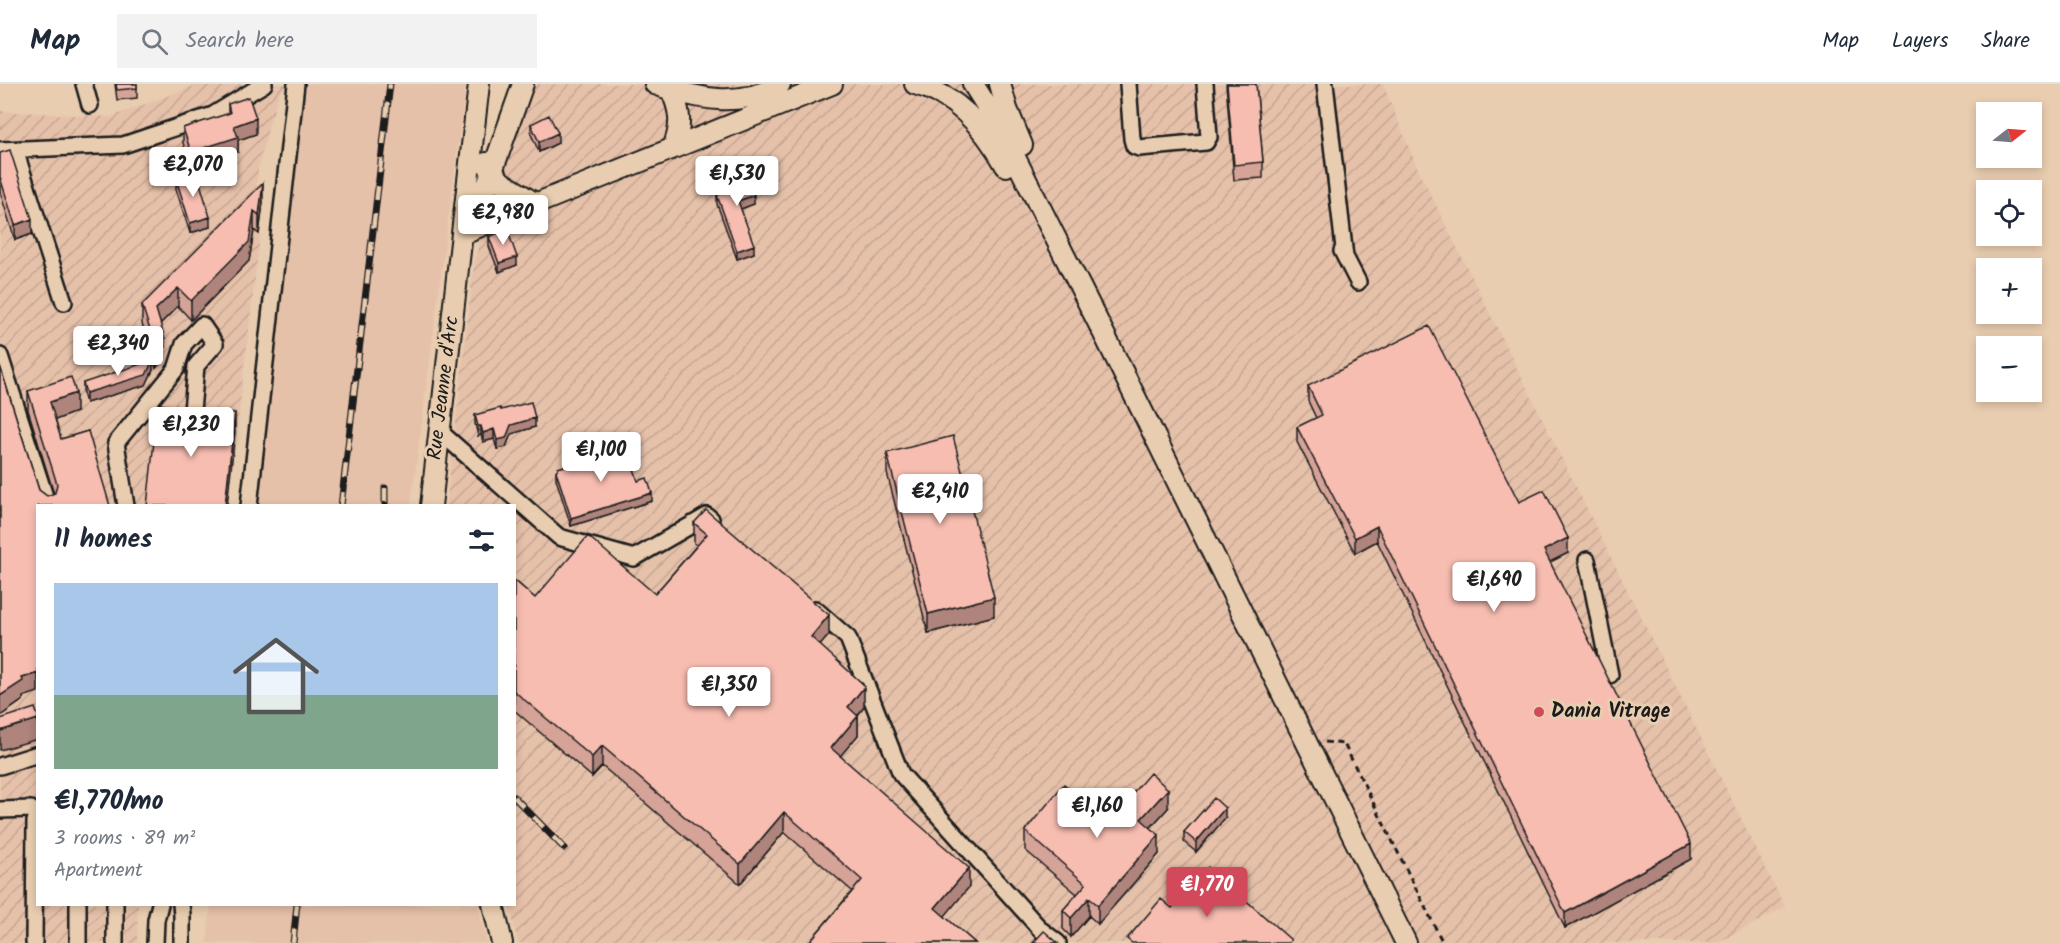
<!DOCTYPE html>
<html lang="en">
<head>
<meta charset="utf-8">
<style>
	:root { --surface:#fff; --page:#f2f2f3; --text:#1f2937; --muted:#747a83; --line:#e0e1e3; --accent:#d1495b }
	body { margin:0; font-family:Kalam,sans-serif; background:var(--page); color:var(--text); height:100vh; display:flex; flex-direction:column; font-size:22px; white-space:nowrap }
	* { box-sizing:border-box; margin:0 }
	p { font-size:20px; color:var(--muted) }
	.icon { flex:none; width:33px; height:33px; fill:none; stroke:currentColor; stroke-width:2; stroke-linecap:round; stroke-linejoin:round }
	.map { position:relative; flex:1; overflow:hidden }
	.side { position:absolute; left:36px; top:420px; width:480px; height:402px; display:flex; flex-direction:column; background:var(--surface); border-radius:0px; box-shadow:0 3px 9px #0003 }
	.side>* { flex:none }
	.needle { width:39px; rotate:73deg }
	.controls { position:absolute; left:1976px; top:18px; display:grid; gap:12px }
	.controls a { display:grid; place-items:center; width:66px; height:66px; border-radius:0px; background:var(--surface); box-shadow:0 3px 9px #0003; font-size:30px }
	.price { position:absolute; translate:-50% -51px; padding:0 14px; border-radius:6px; background:#fff; color:#222; font-size:20px; line-height:39px; filter:drop-shadow(0 2px 3px #0008) }
	.price::after { content:''; position:absolute; left:50%; top:36px; width:18px; height:14px; margin-left:-9px; background:inherit; clip-path:polygon(0 0,100% 0,50% 100%) }
	.price.current { background:var(--accent); color:#fff }
	ul { padding:0; list-style:none }
	li { display:grid; align-content:center; gap:12px; height:318px; padding:0 18px }
	li+li { border-top:2px solid var(--line) }
	li span { display:grid; place-items:center; height:186px; border-radius:0px; color:#555 }
	li>.icon { margin-inline-start:auto }
	span .icon { width:108px; height:108px; fill:#fffc; stroke-width:1 }
	li b { font-size:26px }
	h2 { display:flex; justify-content:space-between; align-items:center; height:72px; padding:0 18px; font-size:26px }
	header { display:flex; align-items:center; gap:36px; box-sizing:border-box; height:84px; padding:0 30px; background:var(--surface); border-bottom:2px solid var(--line) }
	header strong { font-size:28px }
	nav { display:flex; gap:33px; margin-inline-start:auto; font-size:21px }
	.search { width:420px; height:54px; background:var(--page); display:flex; align-items:center; gap:15px; box-sizing:border-box; padding:0 21px; border-radius:0px; color:var(--muted); font-size:22px }
	.map>svg:first-child { display:block }
	.built { fill:#e6c1aa }
	.industrial { fill:url(#industrial-furrows) }
	.lines { fill:none; stroke-linecap:round; stroke-linejoin:round }
	.minor-casing { stroke:#1c1c1c; stroke-width:20 }
	.major-casing { stroke:#1c1c1c; stroke-width:24 }
	.path { stroke:#1c1c1c; stroke-width:3; stroke-dasharray:6 4.5; stroke-linecap:butt }
	.minor { stroke:#e9cdb0; stroke-width:15 }
	.major { stroke:#e9cdb0; stroke-width:20 }
	.rail-casing { stroke:#1c1c1c; stroke-width:7 }
	.rail { stroke:#e9cdb0; stroke-width:4.5; stroke-dasharray:14; stroke-linecap:butt }
	.wall { fill:#d5a398; stroke:#1c1c1c; stroke-width:1.5 }
	.shaded-wall { fill:#ae847c; stroke:#1c1c1c; stroke-width:1.5 }
	.building { fill:#f8bdb1; stroke:#1c1c1c; stroke-width:1.5 }
	.poi-dot { fill:#d1495b; stroke:#e9cdb0; stroke-width:2 }
	.labels { text-anchor:middle; dominant-baseline:central; stroke-width:6; stroke-linejoin:round; paint-order:stroke }
	.street-label { font-size:20px; fill:#1c1c1c; stroke:#e9cdb0 }
	.poi-label { font-size:20px; font-weight:bold; fill:#1c1c1c; stroke:#e9cdb0; text-anchor:start }
</style>
</head>
<body>
<header>
<strong>Map</strong>
<div class="search"><svg class="icon" aria-label="search" viewBox="0 0 24 24"><circle cx="10" cy="10" r="6"/><path d="M15 15l6 6"/></svg>Search here</div>
<nav><a>Map</a><a>Layers</a><a>Share</a></nav>
</header>
<div class="map">
<svg width="2060" height="859" viewBox="0 0 2060 859">
	<defs>
		<pattern id="industrial-furrows" width="10" height="10" patternUnits="userSpaceOnUse" patternTransform="scale(1.5)"><rect width="10" height="10" fill="#e6c1aa"/><path d="M-1 1l2-2M0 10L10 0M9 11l2-2" fill="none" stroke="#c5a592"/></pattern>
	</defs>
	<rect width="100%" height="100%" fill="#e9cdb0"/>
	<filter id="ink" filterUnits="userSpaceOnUse"><feTurbulence type="fractalNoise" baseFrequency=".0167" numOctaves="2"/><feDisplacementMap in="SourceGraphic" scale="12" xChannelSelector="R" yChannelSelector="G"/><feConvolveMatrix kernelMatrix="1 2 1 2 8 2 1 2 1" color-interpolation-filters="sRGB"/></filter>
	<g filter="url(#ink)">
		<path class="built" d="M303,0H466L411,421L255,422Z
			M211,821H478L487,859H207Z"/>
		<path class="industrial" d="M199,0H289L288,3L280,8L269,41L258,86L255,124L263,126L228,421L38,422V820L138,821L137,859H0V27L111,33Z
			M517,0H1383L1417,83L1785,823L1717,859H518L509,821L514,820V422H446L474,180Z"/>
		<g class="lines">
			<defs>
				<path id="minor" d="M84,0L90,21
					M1128,0L1132,55L1134,62L1139,64L1206,58L1209,53L1205,0
					M1325,0L1345,173
					M0,66L123,61L213,31L264,0
					M15,66L64,218
					M1342,167L1358,198
					M0,272L48,422
					M439,347L559,453L634,474L707,432L711,435
					M126,422L116,359L176,285L184,260L202,241L215,260L196,282L191,338
					M249,422L296,0
					M1587,476L1610,591
					M815,525L848,554L901,690L1041,846L1058,859
					M0,682L38,670
					M0,726L31,725L38,732
					M181,820L182,831V859
					M34,859L35,737H38
					M78,859V820
					M115,859V820
					M155,859L156,836L160,820"/>
				<path id="major" d="M655,0C696,15 741,25 780,0
					M915,0C957,11 986,46 1006,82
					M973,0L998,40L1103,248L1406,859
					M1000,0L1007,25L1022,61
					M671,6C681,27 682,42 673,64
					M486,79L501,98L536,120
					M471,146L832,0
					M471,147L523,0
					M431,422L479,0
					M493,820L502,859"/>
			</defs>
			<use href="#minor" class="minor-casing"/>
			<use href="#major" class="major-casing"/>
			<path class="path" d="M1325,658L1344,660L1443,859"/>
			<use href="#minor" class="minor"/>
			<use href="#major" class="major"/>
			<defs>
				<path id="rail" d="M385,404V422
					M341,422L390,0
					M514,713L564,764
					M293,859L297,820"/>
			</defs>
			<use href="#rail" class="rail-casing"/>
			<use href="#rail" class="rail"/>
		</g>
		<path class="wall" d="M115,0H137V14L117,16Z
			M1226,0H1256L1263,78V94L1234,96Z
			M228,20L256,50L238,56V68L191,83L183,59V44L228,30Z
			M531,40L558,59L539,68L531,50Z
			M0,69L32,150L15,156L0,108Z
			M726,85L754,120L741,125L754,169L737,175L717,120V111L731,106L726,94Z
			M176,95L210,143L190,149L176,105Z
			M263,118L259,150L254,146L249,177L191,236L178,222L160,240L165,274L156,284L142,240V221Z
			M489,153L517,181L499,188L489,162Z
			M0,282L39,406L47,412L54,410L28,326V307L76,328L55,336L61,355L88,347L23,613V616L0,632Z
			M153,286L146,301L86,319L83,309V299Z
			M1308,302L1519,418L1568,469L1550,478L1691,775L1565,844L1377,457L1355,469L1297,358V343L1316,334L1308,317Z
			M501,326L535,343L511,350L506,363L497,365L494,355L483,358L481,351L478,352L475,340V331Z
			M887,369L994,532L928,549L887,389Z
			M556,387L638,397L652,417L571,442L556,395Z
			M694,439L829,551L820,561L864,623L858,631V651L840,672L969,803L944,832L975,859H810V857L852,807L784,748L740,800L602,682L592,693L514,626V496L535,514L655,510L697,461L694,459Z
			M1168,724L1150,744L1159,770L1098,840L1089,832L1071,853L1063,845V826L1077,810L1025,766V747L1086,728L1103,743Z
			M1225,734L1196,768L1184,758V748Z"/>
		<path class="shaded-wall" d="M256,34V50L238,56V68L191,83V68L234,42Z
			M558,49V59L539,68V58Z
			M263,99V118L259,150V131Z
			M754,111V120L738,126V117Z
			M254,127V146L249,177L191,236V217Z
			M210,133V143L190,149V139Z
			M32,135V150L15,156V141Z
			M754,161V169L737,175V167Z
			M517,173V181L499,188V179Z
			M178,204V222L156,244V225Z
			M165,255V274L156,284V265Z
			M153,276V286L146,301L86,319V309Z
			M76,309V328L50,338V318Z
			M235,329V348L227,422H225Z
			M535,334V343L511,350L506,363L497,365V356L511,341Z
			M478,342H481V351L478,352Z
			M494,345V355L483,358V349Z
			M652,409V417L571,442V434Z
			M1377,442V457L1355,469V454Z
			M1568,454V469L1544,481V466Z
			M994,513V532L928,549V530Z
			M829,531V551L811,572V553Z
			M38,589V608L23,613V616L0,632V612L22,594Z
			M864,603V623L848,643V623Z
			M858,632V651L831,683V664Z
			M38,635V655L0,666V647Z
			M602,662V682L592,693V673Z
			M1168,705V724L1141,754V735Z
			M1086,718V737L1082,724Z
			M1225,724V734L1196,768V758Z
			M784,728V748L740,800V780Z
			M1159,751V770L1098,840V821Z
			M1691,760V775L1565,844V829Z
			M969,784V803L935,844V824Z
			M1089,814V832L1071,853V834Z"/>
		<path class="building" d="M116,0H137V4L117,6Z
			M1227,0H1256L1263,78L1234,81Z
			M249,13L256,34L234,42L238,53L191,68L183,44L230,29L228,20Z
			M549,31L558,49L539,58L531,40Z
			M10,66L32,135L15,141L0,93V69Z
			M746,83L754,111L738,117L754,161L737,167L717,111L734,105L726,85Z
			M197,89L210,133L190,139L176,95Z
			M263,99L259,131L254,127L249,158L191,217L178,204L156,225L165,255L156,265L142,221Z
			M507,145L517,173L499,179L489,153Z
			M1429,242L1519,418L1544,406L1568,454L1544,466L1691,760L1565,829L1377,442L1355,454L1297,343L1322,331L1308,302Z
			M153,276L146,291L86,309L83,299Z
			M0,282L39,406L47,412L55,409L57,400L28,307L71,293L76,309L50,318L61,355L88,347L110,422H38V589L22,594L23,597L0,612Z
			M531,318L535,334L511,341L506,354L497,356L494,345L483,349L481,342H478L475,331L500,324L501,326Z
			M158,320L182,323L190,328L198,325L235,329L225,422H147Z
			M953,352L994,513L928,530L887,369Z
			M627,363L638,397L647,394L652,409L571,434L556,387L558,384Z
			M706,426L829,531L811,553L863,600L864,603L848,623L858,632L831,664L969,784L935,824L975,859H812L810,857L862,796L784,728L740,780L602,662L592,673L514,607V583L515,582L514,581V496L535,514L588,452L655,510L707,450L694,439Z
			M35,624L38,632V635L0,647V635Z
			M1150,689L1168,705L1141,735L1159,751L1098,821L1089,814L1071,834L1063,826L1086,800L1025,747L1064,700L1086,718L1082,724L1103,743Z
			M1214,714L1225,724L1196,758L1184,748Z
			M1208,783L1291,856L1288,859H1132L1127,855L1161,815L1172,824Z
			M1044,847L1058,859H1033Z"/>
	</g>
	<circle class="poi-dot" cx="1539" cy="628" r="6"/>
	<g class="labels">
		<g class="street-label">
			<text transform="translate(444 304) rotate(-83)">Rue Jeanne d'Arc</text>
		</g>
		<g class="poi-label">
			<text x="1551" y="628">Dania Vitrage</text>
		</g>
	</g>
</svg>
<div class="controls">
<a><svg class="needle" viewBox="-14 -14 28 28"><path d="M0-13l5 13h-10z" fill="#e53935"/><path d="M0 13l5-13h-10z" fill="#747a83"/></svg></a>
<a><svg class="icon" aria-label="locate" viewBox="0 0 24 24"><circle cx="12" cy="12" r="6"/><path d="M12 2v4M12 18v4M2 12h4M18 12h4"/></svg></a>
<a>+</a>
<a>−</a>
</div>
<b class="price" style="left:193px;top:114px">€2,070</b>
<b class="price" style="left:737px;top:123px">€1,530</b>
<b class="price" style="left:503px;top:162px">€2,980</b>
<b class="price" style="left:118px;top:293px">€2,340</b>
<b class="price" style="left:191px;top:374px">€1,230</b>
<b class="price" style="left:601px;top:399px">€1,100</b>
<b class="price" style="left:940px;top:441px">€2,410</b>
<b class="price" style="left:1494px;top:529px">€1,690</b>
<b class="price" style="left:729px;top:634px">€1,350</b>
<b class="price" style="left:1097px;top:755px">€1,160</b>
<b class="price current" style="left:1207px;top:834px">€1,770</b>
<section class="side">
<h2>11 homes<svg class="icon" aria-label="filters" viewBox="0 0 24 24"><path d="M4 7h16M4 17h16"/><circle cx="9" cy="7" r="2"/><circle cx="15" cy="17" r="2"/></svg></h2>
<ul>
<li><span style="background:linear-gradient(#a9c7e8 60%,#7fa58c 0)"><svg class="icon" aria-label="home" viewBox="0 0 24 24"><path d="M3 11l9-7 9 7M6 9v11h12V9"/></svg></span><div><b>€1,770/mo</b><p>3 rooms · 89 m²</p><p>Apartment</p></div></li>
</ul>
</section>
</div>
</body>
</html>
